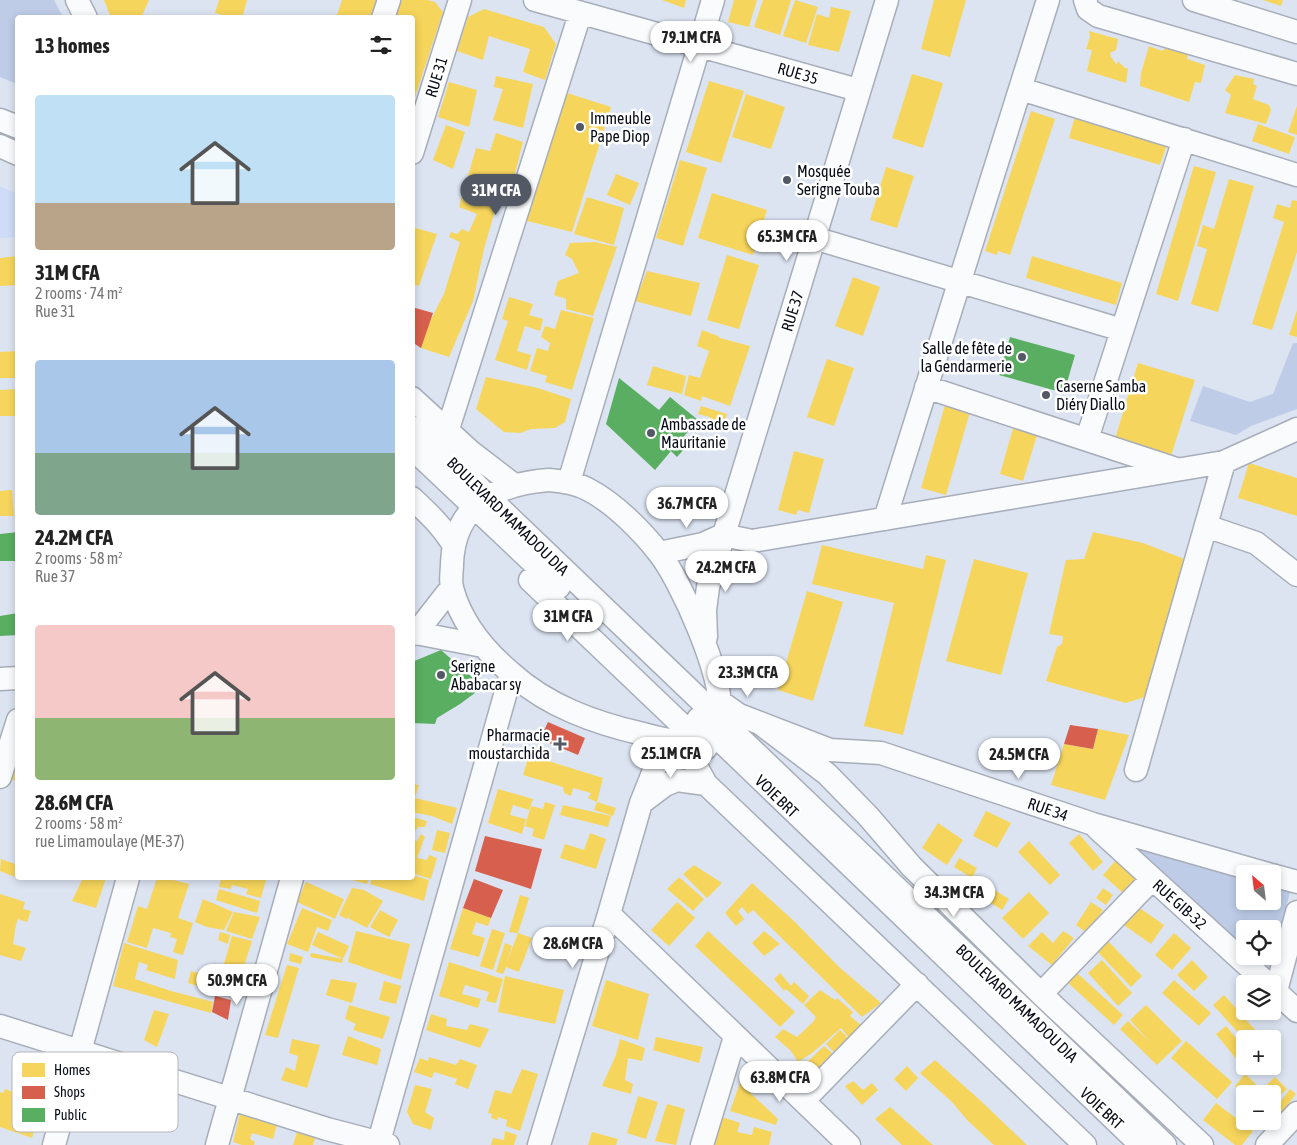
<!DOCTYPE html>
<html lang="en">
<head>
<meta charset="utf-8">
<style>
	:root { --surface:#fff; --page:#f2f2f2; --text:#222; --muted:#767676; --accent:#525864 }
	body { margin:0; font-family:"Asap Condensed",sans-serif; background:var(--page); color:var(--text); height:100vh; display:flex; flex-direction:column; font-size:19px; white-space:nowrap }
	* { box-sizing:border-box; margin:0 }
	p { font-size:16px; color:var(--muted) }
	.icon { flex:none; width:28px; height:28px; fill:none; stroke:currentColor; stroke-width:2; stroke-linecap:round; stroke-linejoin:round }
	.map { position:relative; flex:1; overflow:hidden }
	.side { position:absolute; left:15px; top:15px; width:400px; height:865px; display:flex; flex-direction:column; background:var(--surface); border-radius:5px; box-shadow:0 2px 8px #0003 }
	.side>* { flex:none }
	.needle { width:32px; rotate:332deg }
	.fabs { position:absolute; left:1236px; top:865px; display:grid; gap:10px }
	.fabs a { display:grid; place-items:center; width:45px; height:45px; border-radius:5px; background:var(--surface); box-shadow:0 2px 8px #0003; font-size:25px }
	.price { position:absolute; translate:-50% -42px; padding:0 11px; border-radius:18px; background:#fff; color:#222; font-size:16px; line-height:32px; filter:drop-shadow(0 1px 2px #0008) }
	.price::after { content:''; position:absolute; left:50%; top:30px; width:15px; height:11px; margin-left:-8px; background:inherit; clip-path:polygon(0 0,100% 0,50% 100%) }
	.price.active { background:var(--accent); color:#fff }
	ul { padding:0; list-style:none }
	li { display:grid; align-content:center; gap:10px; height:265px; padding:0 20px }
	li span { display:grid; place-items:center; height:155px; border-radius:5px; color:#555 }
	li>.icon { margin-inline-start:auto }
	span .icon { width:90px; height:90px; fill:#fffc; stroke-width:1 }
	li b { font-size:21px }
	h2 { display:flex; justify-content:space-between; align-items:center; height:60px; padding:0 20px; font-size:21px }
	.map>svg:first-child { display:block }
	.built { fill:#cedcf8 }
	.green { fill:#becce8 }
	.homes { fill:#f6d55c }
	.shops { fill:#d6604d }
	.public { fill:#5aae61 }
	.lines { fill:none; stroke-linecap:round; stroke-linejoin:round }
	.minor-casing { stroke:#a7adb9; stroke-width:25 }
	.minor { stroke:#fafbfd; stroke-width:22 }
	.poi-dot { fill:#525864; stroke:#fff; stroke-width:2 }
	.labels { text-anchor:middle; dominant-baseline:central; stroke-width:5; stroke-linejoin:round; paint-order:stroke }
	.street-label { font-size:16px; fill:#080c17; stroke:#fff }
	.poi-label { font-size:16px; fill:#080c17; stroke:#fff; text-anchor:start }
	.key { fill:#fff; stroke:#b5b6b9; stroke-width:1 }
	.key-label { font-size:14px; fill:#080c17 }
</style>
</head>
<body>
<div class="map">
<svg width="1297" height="1145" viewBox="0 0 1297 1145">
	<rect width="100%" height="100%" fill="#dce4f2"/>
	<path class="built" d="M0,186L17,194V237L0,238Z"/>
	<path class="green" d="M0,0H54L63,17L18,18L17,84L0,77Z
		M1293,343H1297V409L1251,426L1236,435L1190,421L1203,386L1250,402L1273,394Z
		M1128,844L1245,876V901H1272L1273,884L1291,889L1269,972L1252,956H1272V929H1245V950Z"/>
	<path class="homes" d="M104,0H149L141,18H111Z
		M219,0H247L242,18H234L215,13Z
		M342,0H379L372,18H336Z
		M402,0H427L435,2L443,12L413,103L412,18H395Z
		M662,0H686L684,8Z
		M734,0H757L749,27L728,22Z
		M763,0H791L780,35L754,27Z
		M795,0L818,7L806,43L783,36Z
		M934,0H966L950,57L921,49Z
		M1263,0H1283L1281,6Z
		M831,7L851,11L839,52L808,45L817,14L829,18Z
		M484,9L544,27L556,44L545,80L523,72L530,49L489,36L483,60L457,51L468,17Z
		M1089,31L1118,39L1116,50L1110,53L1111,57L1117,65L1118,61L1125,68H1128L1126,83L1087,71L1092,50L1086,49L1090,37Z
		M1149,46L1162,51L1166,47L1188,50L1187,59L1205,65L1201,83L1195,82L1189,102L1140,86L1141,73Z
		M912,74L943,83L923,148L892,138Z
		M1235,75L1254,79L1253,84L1257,86L1253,99L1269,105L1271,110L1266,124L1225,113L1231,95L1225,90Z
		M496,76L533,84L523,128L493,120L503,89L494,87Z
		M709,81L744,91L721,163L686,152Z
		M449,82L477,90L469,127L438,117Z
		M567,93L611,107L572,232L527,221Z
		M746,94L785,107L771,149L732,137Z
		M1297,106V135L1288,132Z
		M1031,111L1055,119L1010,255L998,251L997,255L985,251Z
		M1075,116L1167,144L1160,165L1069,138Z
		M1258,124L1295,137L1289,154L1252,141Z
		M446,125L465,132L453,169L433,160Z
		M496,133L523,142L511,189L468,176L476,148L490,151Z
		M680,160L707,168L683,246L656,238Z
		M1194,166L1216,172L1178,301L1156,294Z
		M886,167L914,176L897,228L870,220Z
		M616,174L639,183L630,205L607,195Z
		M1229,179L1254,186L1218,312L1191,304L1207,249L1197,246L1203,225L1214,229Z
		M464,188L473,191L475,195L497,203L484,249L473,301L449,357L421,348L428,325L444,294L460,242L449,237L451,232L457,234L462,229L469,232L477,214L459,207Z
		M712,193L767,210L753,255L698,238Z
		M587,197L624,208L614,245L574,234Z
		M1292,200L1297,201V252L1272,330L1252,324L1284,222L1273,218L1277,204L1290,208Z
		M412,227L437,234L419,286L412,284Z
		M595,242L617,247L593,316L566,309V299L554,295L558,281L579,273L572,259L565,255L570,243Z
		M727,255L759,265L739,329L707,320Z
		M18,256V285L0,286V258Z
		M1032,256L1122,283L1116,305L1026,278Z
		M647,271L700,283L691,316L635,301Z
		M853,277L880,287L863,336L835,326Z
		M509,297L533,304L529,315L543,319L540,331L525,326L517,351L531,355L527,370L495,360L508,321L502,319Z
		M561,310L594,318L572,390L545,382L547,376L530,371L537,348L548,351L550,343L541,337L545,326L555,329Z
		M1297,310V337L1289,335Z
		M702,330L718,336L720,338L750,346L730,406L702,396L701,401L684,395L689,375L700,378L709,351L697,346Z
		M18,351V378H0V352Z
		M827,359L854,368L834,426L807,417Z
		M1138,363L1195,380L1171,456L1115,439Z
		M653,366L686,376L682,394L647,385Z
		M486,377L538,388L571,399L565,422L555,428L531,429L520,433L504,432L476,409Z
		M18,389V416H0V390Z
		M945,405L970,412L946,495L921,488Z
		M701,406L727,414L723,427L712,423L710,417L698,414Z
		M1014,425L1038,432L1023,481L1000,474Z
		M15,440H18V459H16Z
		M794,451L824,459L809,513L798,510L796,515L778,510Z
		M1249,463L1297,478V516L1238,498Z
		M12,490L14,516H0V491Z
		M1093,532L1143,543L1187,560L1148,696L1126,703L1046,681L1057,647L1062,644L1063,636L1049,634L1066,560L1084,559Z
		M822,545L923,569L926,555L946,560L903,735L864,726L894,603L812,584Z
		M974,559L1028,573L1001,675L946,661Z
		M807,591L843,602L813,701L778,690Z
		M1098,729L1129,735L1105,800L1051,785L1064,744L1093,749Z
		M529,755L603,778L597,802L588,798L591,793L573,788L571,796L564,793L563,787L523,775Z
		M17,763L18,781L12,780Z
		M412,784L419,785L413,803H412Z
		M498,789L533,799L529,810L513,805L510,815L526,819L522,834L488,823Z
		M415,798L457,808L452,824L432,816L412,812Z
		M545,802L555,805L544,840L532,836L534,829L525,826L531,806L543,809Z
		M597,802L616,808L613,816L594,810Z
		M563,805L611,816L608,827L560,815Z
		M986,811L1011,823L997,848L973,836Z
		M412,817L427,821L425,827H418L414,833H412Z
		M938,823L963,840L947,865L922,848Z
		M437,830L450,833L445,853L432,850Z
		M590,833L606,839L596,869L560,858L565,844L584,850Z
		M421,834L425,837L417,858L427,860L429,855L437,858L431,879L412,873V840L417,841Z
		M1079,834L1103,862L1093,871L1069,843Z
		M1029,841L1060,875L1050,885L1018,852Z
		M959,858L977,868L972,878L954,867Z
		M1,859L18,865L15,877L0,871Z
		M1117,859L1137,877L1123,893L1103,875Z
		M694,865L722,883L707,898L683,874Z
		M412,875L429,880L424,901L370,884L372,878H412Z
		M679,877L704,899L693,911L667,889Z
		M83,878H106L96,908L72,901Z
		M157,878H166L189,884L178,918L193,923L183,955L173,952L177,939L170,937L171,933L153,928L147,948L127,942L138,906L147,909Z
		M221,878H257L266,880L261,898L246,894L248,889L232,885L231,889L219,887Z
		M345,878H369L367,884Z
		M306,882L344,899L335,919L297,902Z
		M982,882L1009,899L1002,910L975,893Z
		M752,883L795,922L838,966L881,1003L862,1017L753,910L748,914L742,907L738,911L744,919L736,926L725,913Z
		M352,888L364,890L383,901L367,928L348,918L354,906L347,919L339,915Z
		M1103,888L1113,895L1106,905L1096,898Z
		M219,889L260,901L257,913L216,900Z
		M1029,892L1049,913L1023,939L1002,918Z
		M0,894L25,902L23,909L31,911L27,922L18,919L16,925L13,944L26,948L21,961L0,955Z
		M520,895L529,898L526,908L518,933L509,932Z
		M203,899L233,912L224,930L207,927L195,922Z
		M677,902L695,918L669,946L651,930Z
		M1091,902L1103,910L1087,933L1076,925Z
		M1134,904L1164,925L1151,944L1121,923Z
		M302,908L332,920L328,931L317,927L308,952L287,944Z
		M463,908L491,918L488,926L476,922L472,934L485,938L479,957L450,949Z
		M380,910L398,920L389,937L370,927Z
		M234,912L260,917L252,939L226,931Z
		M492,929L505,933L493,970L480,966Z
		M356,931L410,944L401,980L348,962Z
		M708,931L795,1012L780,1027L695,946Z
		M764,931L780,944L764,956L752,943Z
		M1063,931L1074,938L1052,965L1028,946L1042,932L1053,943Z
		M220,932L230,935L228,944L218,940Z
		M318,932L349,946L343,959L312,945Z
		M518,933L532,938L519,972L506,967L503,974L496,972L505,943L512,946L507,962Z
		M1174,933L1191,948L1172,970L1155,955Z
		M232,936L252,941L241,976L222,971Z
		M1106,939L1142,976L1131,987L1095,949Z
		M124,943L178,960L175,979L146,970L148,965L139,962L135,979L171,991L213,1002L211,1013L113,986Z
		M290,953L303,957L301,964L289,961Z
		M311,953L343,959L342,963L310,957Z
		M1102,960L1132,993L1118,1006L1088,973Z
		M1192,960L1208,977L1194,991L1177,975Z
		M449,962L503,979L496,1003L486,1001L489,992L465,985L462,994L481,999L478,1008L439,996Z
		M287,965L299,968L278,1038L265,1035Z
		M191,971L207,976L204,988L188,983Z
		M1075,971L1123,1015L1114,1025L1066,981Z
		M780,973L791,986L794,982L809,996L803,1004L786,989L784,991L774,979Z
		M214,974L236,980L231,996L209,991Z
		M505,976L564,990L555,1024L498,1012Z
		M331,979L357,983L352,1003L326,995Z
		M606,980L649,994L638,1040L592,1026Z
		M1174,980L1211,1013L1199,1026L1162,993Z
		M384,981L401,986L396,1004L379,1000Z
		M820,990L835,1000L837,998L853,1012L850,1016L861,1025L849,1038L841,1028L812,1053L798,1062L791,1051L775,1037L783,1029L797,1037L813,1022L816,1017L804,1005Z
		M1224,995L1258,1033L1251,1039H1244L1213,1005Z
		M349,1005L390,1017L383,1039L353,1030L356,1024L345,1019Z
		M1146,1005L1182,1041L1157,1065L1120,1029L1128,1021L1149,1041L1130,1020Z
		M154,1010L169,1014L157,1047L144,1040Z
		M431,1014L447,1019L446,1026L467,1030L470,1024L489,1029L480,1048L426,1030Z
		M1226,1026L1245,1049V1064L1242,1066L1216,1034Z
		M840,1030L849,1039L836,1054L826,1044Z
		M348,1036L381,1049L377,1065L342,1055Z
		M656,1037L703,1047L699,1063L653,1050Z
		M292,1039L320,1045L307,1088L281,1080L286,1067L295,1071L298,1056L289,1053Z
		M620,1039L645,1048L642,1061L628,1058L625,1080L633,1084L631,1094L602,1086L616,1055Z
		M1186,1041L1232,1082L1217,1099L1171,1058Z
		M824,1046L833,1054L815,1074L804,1065Z
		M429,1057L456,1065L460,1059L477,1065L468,1089L455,1084L457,1079L434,1072L432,1078L414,1072L420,1058L428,1061Z
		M935,1060L982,1102L1027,1145H994L967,1120L952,1102L920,1073Z
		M907,1066L918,1078L906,1091L894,1079Z
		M522,1069L538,1074L520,1131L506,1126L507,1120L498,1117L497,1120L491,1118L492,1114L488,1113L495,1090L511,1094Z
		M1245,1074L1259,1087L1253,1094H1245V1096L1235,1086Z
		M1275,1077L1287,1089L1272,1102V1094H1257Z
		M853,1081L863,1090L872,1083L878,1090L862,1105L845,1086Z
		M740,1083L778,1119L776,1125L730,1111Z
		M415,1085L432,1089L425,1112L434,1118L431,1130L413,1124L407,1112Z
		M5,1089L13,1092L11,1096L25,1101L27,1097L43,1102L32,1138L0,1127V1092L3,1093Z
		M1290,1089L1296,1094L1275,1122L1272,1120V1113Z
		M638,1096L658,1102L646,1139L627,1133Z
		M1216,1103L1253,1131L1242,1145H1235L1203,1120Z
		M667,1104L685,1109L676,1145L655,1141Z
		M890,1107L906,1121L933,1145H902L875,1119Z
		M241,1109L278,1121L273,1139L252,1133L250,1139L255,1142L254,1145H242L233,1142Z
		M722,1117L740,1123L737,1132L752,1135L754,1127L772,1132L769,1145H714Z
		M299,1126L317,1132L313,1145H293Z
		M505,1131L517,1135L514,1145H491L493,1138L504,1140Z
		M592,1132L618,1139L616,1145H588Z"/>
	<path class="shops" d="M412,307L433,313L421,348L412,342Z
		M548,722L585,738L578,755L540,739Z
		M1070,725L1098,729L1093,749L1064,744Z
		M485,836L542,849L531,889L475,871Z
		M474,879L503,890L491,918L463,908Z
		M215,996L231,1000L228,1020L212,1012Z"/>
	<path class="public" d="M1010,337L1075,355L1064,393L999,375Z
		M619,378L659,410L670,397L698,420L679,442L686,447L677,457L671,451L655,470L606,424Z
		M18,532V561H0V534Z
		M18,613V635L0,636V616Z
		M441,650L483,687L460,704L437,718L435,724L412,723V662Z"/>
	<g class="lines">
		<defs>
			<path id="minor" d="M77,0L86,18
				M535,0L858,90
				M1085,0L1088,9L1098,16L1297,74
				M1194,0L1297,32
				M383,18L389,0
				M1021,89L1297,175
				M0,120L18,127
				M0,146L18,154
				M412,153L460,0
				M814,238L1122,330
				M926,387L1176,469
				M412,398L471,452L514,485
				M412,427L464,472L487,496L1165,1145
				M448,429L580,14
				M1087,439L1184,139
				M412,448L559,587
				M549,480C563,481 577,483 589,490C614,503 642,531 659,553C680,579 726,681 719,713C717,723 708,734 699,739C687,746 656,737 643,734C595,723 547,706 510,672C484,650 461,622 452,588C450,581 452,571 452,564C454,505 496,484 549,480Z
				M569,482L713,0
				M412,498C428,513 443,527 454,546
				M885,519L1048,0
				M1206,526L1256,543L1297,575
				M723,535L752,541L1224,462L1297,429
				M659,553L703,544L723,535
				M530,580L706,748
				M416,633L483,646
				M412,634L416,633L452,587
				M706,637L705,610L708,587L887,0
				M0,679L18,678
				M719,701L739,715L830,750L881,753L1093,824L1268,874
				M698,719L1141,1145
				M761,724L827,774L868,816L912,867L1041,994L1202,1145
				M682,740L706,784L1085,1145
				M1136,770L1224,462
				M0,777L18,720
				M641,803L665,785L677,780L706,784
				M1097,828L1268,984
				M1272,875L1297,882
				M609,914L849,1145
				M1272,988L1297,1011
				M1276,991L1297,912
				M1041,994L1152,879
				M0,1026L327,1129L388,1145
				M804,1100L917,984
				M54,1145L128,878
				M217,1145L292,878
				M378,1145L511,674
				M539,1145L609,914L641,803L666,740
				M702,1145L735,1037
				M1267,1145L1297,1113"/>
		</defs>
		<use href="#minor" class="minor-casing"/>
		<use href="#minor" class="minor"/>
	</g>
	<g class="poi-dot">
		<circle cx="580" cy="127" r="5"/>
		<circle cx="787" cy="180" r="5"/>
		<circle cx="1022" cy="357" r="5"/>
		<circle cx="1046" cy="395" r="5"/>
		<circle cx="651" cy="433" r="5"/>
		<circle cx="441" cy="675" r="5"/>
		<path d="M557.5 736.5h5v5h5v5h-5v5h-5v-5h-5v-5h5z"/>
	</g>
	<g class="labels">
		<g class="street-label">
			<text transform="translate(798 73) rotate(16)">RUE 35</text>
			<text transform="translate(436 77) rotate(-73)">RUE 31</text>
			<text transform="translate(792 311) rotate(-73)">RUE 37</text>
			<text transform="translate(508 516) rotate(44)">BOULEVARD MAMADOU DIA</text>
			<text transform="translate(777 796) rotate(44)">VOIE BRT</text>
			<text transform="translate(1048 809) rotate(19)">RUE 34</text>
			<text transform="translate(1180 904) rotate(42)">RUE GIB-32</text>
			<text transform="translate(1017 1003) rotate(44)">BOULEVARD MAMADOU DIA</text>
			<text transform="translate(1102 1108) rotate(43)">VOIE BRT</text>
		</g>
		<g class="poi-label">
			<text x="590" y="118">Immeuble<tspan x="590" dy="18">Pape Diop</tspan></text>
			<text x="797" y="171">Mosquée<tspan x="797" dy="18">Serigne Touba</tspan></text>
			<text x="1012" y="348" text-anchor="end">Salle de fête de<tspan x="1012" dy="18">la Gendarmerie</tspan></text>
			<text x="1056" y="386">Caserne Samba<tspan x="1056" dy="18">Diéry Diallo</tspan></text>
			<text x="661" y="424">Ambassade de<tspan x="661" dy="18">Mauritanie</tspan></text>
			<text x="451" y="666">Serigne<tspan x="451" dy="18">Ababacar sy</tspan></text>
			<text x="550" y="735" text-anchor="end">Pharmacie<tspan x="550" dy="18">moustarchida</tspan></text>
		</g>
	</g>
	<rect x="12" y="1052" width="166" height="80" rx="8" class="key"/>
	<rect x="22" y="1063" width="23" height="14" fill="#f6d55c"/>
	<rect x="22" y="1086" width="23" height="13" fill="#d6604d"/>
	<rect x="22" y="1108" width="23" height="14" fill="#5aae61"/>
	<g class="key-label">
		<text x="54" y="1075">Homes</text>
		<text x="54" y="1097">Shops</text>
		<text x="54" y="1120">Public</text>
	</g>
</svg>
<div class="fabs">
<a><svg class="needle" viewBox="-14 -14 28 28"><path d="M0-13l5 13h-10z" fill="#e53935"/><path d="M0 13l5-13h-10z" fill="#767676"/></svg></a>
<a><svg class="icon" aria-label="locate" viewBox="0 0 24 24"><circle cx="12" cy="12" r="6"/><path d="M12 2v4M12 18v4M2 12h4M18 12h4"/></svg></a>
<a><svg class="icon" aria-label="layers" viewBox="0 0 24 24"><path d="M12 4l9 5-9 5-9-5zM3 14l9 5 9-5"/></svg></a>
<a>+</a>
<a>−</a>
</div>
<b class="price" style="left:691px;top:63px">79.1M CFA</b>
<b class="price active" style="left:496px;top:216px">31M CFA</b>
<b class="price" style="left:787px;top:262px">65.3M CFA</b>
<b class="price" style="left:687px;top:529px">36.7M CFA</b>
<b class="price" style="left:726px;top:593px">24.2M CFA</b>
<b class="price" style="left:568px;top:642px">31M CFA</b>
<b class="price" style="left:748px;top:698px">23.3M CFA</b>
<b class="price" style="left:671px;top:779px">25.1M CFA</b>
<b class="price" style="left:1019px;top:780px">24.5M CFA</b>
<b class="price" style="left:954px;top:918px">34.3M CFA</b>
<b class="price" style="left:573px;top:969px">28.6M CFA</b>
<b class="price" style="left:237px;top:1006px">50.9M CFA</b>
<b class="price" style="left:780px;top:1103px">63.8M CFA</b>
<section class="side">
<h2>13 homes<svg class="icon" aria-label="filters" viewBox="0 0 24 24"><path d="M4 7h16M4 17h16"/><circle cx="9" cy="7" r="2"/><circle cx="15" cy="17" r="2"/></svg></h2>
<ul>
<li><span style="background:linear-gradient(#bfe0f5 70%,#b9a48a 0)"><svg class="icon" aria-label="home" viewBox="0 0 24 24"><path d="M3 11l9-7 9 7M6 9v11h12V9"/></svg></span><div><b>31M CFA</b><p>2 rooms · 74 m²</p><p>Rue 31</p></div></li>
<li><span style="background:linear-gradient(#a9c7e8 60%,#7fa58c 0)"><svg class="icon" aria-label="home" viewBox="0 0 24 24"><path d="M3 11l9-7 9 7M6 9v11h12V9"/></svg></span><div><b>24.2M CFA</b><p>2 rooms · 58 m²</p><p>Rue 37</p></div></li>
<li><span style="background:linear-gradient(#f6c9c9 60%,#8fb573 0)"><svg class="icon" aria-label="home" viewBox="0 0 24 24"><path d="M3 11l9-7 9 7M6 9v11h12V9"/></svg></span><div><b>28.6M CFA</b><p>2 rooms · 58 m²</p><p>rue Limamoulaye (ME-37)</p></div></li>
</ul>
</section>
</div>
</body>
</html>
